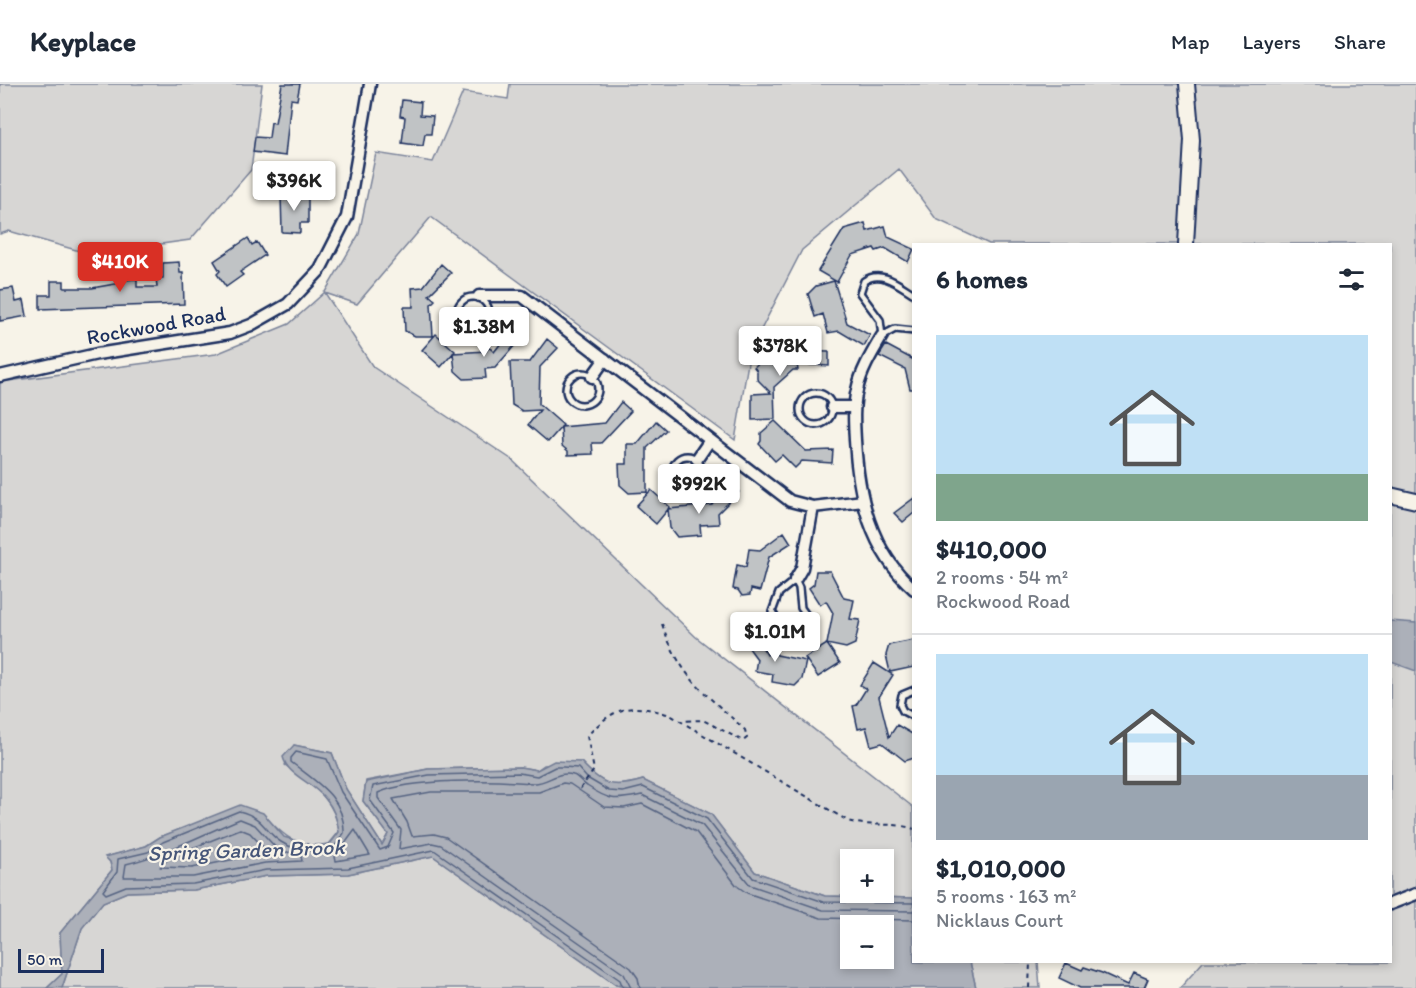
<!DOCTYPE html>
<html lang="en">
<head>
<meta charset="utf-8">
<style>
	:root { --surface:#fff; --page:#f6f6f7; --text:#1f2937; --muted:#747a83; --line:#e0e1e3; --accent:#d93025 }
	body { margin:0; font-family:Itim,sans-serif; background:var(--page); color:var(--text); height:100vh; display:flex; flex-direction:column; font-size:22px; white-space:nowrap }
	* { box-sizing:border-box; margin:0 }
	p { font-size:20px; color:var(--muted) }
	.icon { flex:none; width:33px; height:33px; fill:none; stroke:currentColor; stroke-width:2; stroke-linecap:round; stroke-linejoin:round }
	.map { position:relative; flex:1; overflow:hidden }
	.side { position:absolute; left:912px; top:159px; width:480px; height:720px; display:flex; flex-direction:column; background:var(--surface); border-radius:0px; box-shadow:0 3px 9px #0003 }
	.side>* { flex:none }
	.controls { position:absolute; left:840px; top:765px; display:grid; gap:12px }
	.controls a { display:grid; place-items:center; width:54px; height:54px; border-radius:0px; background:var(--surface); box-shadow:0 3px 9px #0003; font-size:30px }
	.scale { position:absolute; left:18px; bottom:15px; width:86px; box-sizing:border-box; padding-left:6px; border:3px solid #1b2f5e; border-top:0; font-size:16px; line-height:21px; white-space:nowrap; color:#1b2f5e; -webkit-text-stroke:4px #f7f3e8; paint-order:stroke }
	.price { position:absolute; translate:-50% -51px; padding:0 14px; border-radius:6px; background:#fff; color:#222; font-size:20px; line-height:39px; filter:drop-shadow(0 2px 3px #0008) }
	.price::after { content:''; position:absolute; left:50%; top:36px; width:18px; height:14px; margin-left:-9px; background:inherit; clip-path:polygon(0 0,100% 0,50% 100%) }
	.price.active { background:var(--accent); color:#fff }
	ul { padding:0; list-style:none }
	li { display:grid; align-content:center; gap:12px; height:318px; padding:0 24px }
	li+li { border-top:2px solid var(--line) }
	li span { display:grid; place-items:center; height:186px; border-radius:0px; color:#555 }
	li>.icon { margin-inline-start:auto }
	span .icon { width:108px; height:108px; fill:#fffc; stroke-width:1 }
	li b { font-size:26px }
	h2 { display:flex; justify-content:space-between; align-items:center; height:72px; padding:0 24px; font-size:26px }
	header { display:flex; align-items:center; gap:36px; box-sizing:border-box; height:84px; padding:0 30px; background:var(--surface); border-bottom:2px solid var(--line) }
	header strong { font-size:28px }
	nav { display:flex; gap:33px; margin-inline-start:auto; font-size:21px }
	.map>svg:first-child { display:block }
	.green { fill:#d7d6d4; stroke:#798299; stroke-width:1.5; fill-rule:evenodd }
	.water { fill:#acb0b9; stroke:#727c95; stroke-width:1.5; fill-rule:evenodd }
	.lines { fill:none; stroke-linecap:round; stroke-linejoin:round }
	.shore { stroke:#556382; stroke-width:1.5 }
	.building { fill:#c0c3c5; stroke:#1b2f5e; stroke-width:1.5 }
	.service-casing { stroke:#1b2f5e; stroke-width:10 }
	.minor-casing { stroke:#1b2f5e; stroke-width:15 }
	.tertiary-casing { stroke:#1b2f5e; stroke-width:18 }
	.path { stroke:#1b2f5e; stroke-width:2; stroke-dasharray:4.5 4.5; stroke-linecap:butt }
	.service { stroke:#f7f3e8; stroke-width:5 }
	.minor { stroke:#f7f3e8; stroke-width:10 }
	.tertiary { stroke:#f7f3e8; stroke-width:14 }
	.labels { text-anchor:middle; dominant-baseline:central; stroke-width:4.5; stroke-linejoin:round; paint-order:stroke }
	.street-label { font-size:21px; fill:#1b2f5e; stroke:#f7f3e8 }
	.water-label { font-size:22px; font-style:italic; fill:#465679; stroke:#f7f3e8 }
</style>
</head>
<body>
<header>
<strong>Keyplace</strong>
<nav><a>Map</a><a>Layers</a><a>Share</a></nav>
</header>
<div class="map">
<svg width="1416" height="904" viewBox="0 0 1416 904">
	<rect width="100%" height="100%" fill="#f7f3e8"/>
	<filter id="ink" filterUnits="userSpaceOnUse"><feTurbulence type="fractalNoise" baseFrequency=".0167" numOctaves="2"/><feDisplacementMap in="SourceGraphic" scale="12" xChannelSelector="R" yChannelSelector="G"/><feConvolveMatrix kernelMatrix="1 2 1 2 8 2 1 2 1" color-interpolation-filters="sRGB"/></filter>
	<g filter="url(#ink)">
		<path class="green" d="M0,0H262L251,86L190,156L90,170L9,147L0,150Z
			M510,0H1416V904H1180L1203,878H1390V160H989L936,135L899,85L802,166L750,267L735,356L431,133L357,220L325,209L373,283L511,375L696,553L913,723V814L825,812L755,788L711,730L643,696C612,705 603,702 581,678L544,681L537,686L520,683L428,685L366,697L363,717L388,750L382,761L346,705L332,669L294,661L285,681C311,700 335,714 339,748L329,760C297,765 283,752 263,730L191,742L160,753L146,762L106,773L110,778L112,786L60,849L62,890L47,904H0V298L216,270L289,240L325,208L359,150L376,69L433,78L463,8L508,15ZM850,776H884V808H850Z
			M433,772L616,901L635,904H62L82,844L103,818L127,808L194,806L267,792L348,790Z
			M970,878H1038L1040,904H976Z"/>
		<path class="water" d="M1390,537L1416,539V587L1391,578Z
			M294,661L332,669L346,705L382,761L388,750L363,717L366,698L428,685L520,683L537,686L554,677L581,678C603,702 613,705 643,696L711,730L755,788L825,812L913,814L914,878H970L976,904H635L616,901L433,772L348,790L267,792L194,806L127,808L103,818L82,844L62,904H47L62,890L60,849L112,786L110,778L105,773L146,762L160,753L240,721L263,729L284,753L314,762L330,760L339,748C333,698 290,700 283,673ZM850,842H884V874H850Z"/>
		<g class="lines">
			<path class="shore" d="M240,735L255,741L277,765L301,772L302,777L265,779L193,793H124L126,780C165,771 203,750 240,735Z
				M240,745L250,749L265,765L264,769L192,784L160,783L170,773Z
				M355,746L370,771L336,777L335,773Z
				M623,904L620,896L434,766L348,784L266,786L193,800L126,802L106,810L103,807L117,788L118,775L148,768L163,758L239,727C266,734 263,747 281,758C295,767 317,770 333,765L344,749C345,713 316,698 291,678V674L296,668L327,675L341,708L380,766L388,763L394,749L370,716L373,702L429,691L519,689L537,692L555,683H563L578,684L587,694L609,707L623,708L643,703L707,735L753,794L824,818L914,819
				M631,904L624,890L441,761L432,759L399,765L401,746L378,714V709C411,694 497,696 533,699C548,700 557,686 573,691C578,692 582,699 587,702C611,718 616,716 642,711L702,741L750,801L823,826L914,827
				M640,904L638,894L631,884L446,753L434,750L412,752L407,738L393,715L431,708H539L563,699L570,700L604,723L624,724L642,720L696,748L737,802L747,809L821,834L914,836"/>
		</g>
		<path class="building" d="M282,0H300L297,16L291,15L285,72L253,68L255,53L269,54L271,38L275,39Z
			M402,16L421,18L420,31L433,32L431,50H425L423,62L402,59L405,33L400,32Z
			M281,110L308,111V139H300V149L282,148Z
			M865,139L867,147L885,142L888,153L914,165L908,178L885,164L876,167L874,164L852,171L837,198L818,187L844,145Z
			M248,154L252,161L257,158L265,171L240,188L243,191L226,203L217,190L220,187L214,177Z
			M179,178L180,189H183L184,220L40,225V211H51V197H64V204H92L120,199V196L137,195V203H157L156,194H163V179Z
			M441,180L451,189L429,211L435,216L431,220L433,252H415L405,247L404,223H413L412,204L423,203Z
			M834,197L847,239L870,251L864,262L839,247L828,249L823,230L815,233L808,210L816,202Z
			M13,204L16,218L24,216L27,232L0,237V206Z
			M513,244L523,252L495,284L485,285L486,294L464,295L455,287L453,269L486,267L489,263L494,268Z
			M436,250L455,267L441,283L422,266Z
			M547,255L558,264L540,283L539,320L563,341L548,358L528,341L540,326L522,327L512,321L510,278H530Z
			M886,261L914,276V305H910L905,285L879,272Z
			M772,267L778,274L785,267L829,268V282L797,280L798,286H793L774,303L775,335L752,336V310L771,309L757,295V287L754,283Z
			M621,318L631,327L601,359H592L593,370L568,371V367L562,362L561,343L605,339Z
			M656,337L666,346L647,364V408L629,409L620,401L619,380H627V360H637Z
			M775,337L806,367L833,366L832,379L802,377L795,384L782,371L775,377L759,360L761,357V349Z
			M729,399L739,408L718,429L719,440L700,441L701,451L677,453L670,444L668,425L712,421Z
			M651,406L670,423L656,440L636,422Z
			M914,414V429L903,438L894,429Z
			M784,448L791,459L769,473L760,507L751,505L750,511L742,512L738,506L733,505L737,481L746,483L749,465L760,466Z
			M816,487H830L844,514L854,516L850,535L860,536L855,560L846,564L827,560L840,579L818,593L805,574L827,560L833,529L826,517L820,521L809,504L814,500Z
			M751,545L767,571L774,566L777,571L806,577L802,595L795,602L772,598L773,590L755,587L757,575L740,552Z
			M914,556V583L890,588L886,571L889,561Z
			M874,579L893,591L879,613L889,653L897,641L914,651V674L905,677L882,659L871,662L866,643L858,645L853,622L856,621L866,605L860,601Z
			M1066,879L1082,886L1084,883L1102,889L1128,901L1134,889L1148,895L1144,904H1080L1059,894Z"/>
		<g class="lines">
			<defs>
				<path id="service" d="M914,210C899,201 881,185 864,197L860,209L880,236L882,252L895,245L914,247
					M457 229a16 16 0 1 1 32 0a16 16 0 1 1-32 0Z
					M566 305a16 16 0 1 1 32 0a16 16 0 1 1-32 0Z
					M800 325a16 16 0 1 1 32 0a16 16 0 1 1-32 0Z
					M673 386a14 14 0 1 1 28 0a14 14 0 1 1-28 0Z
					M795,496L799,504L801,524L812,539L810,549L798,555L788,552L772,528L779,509Z
					M914,606L902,611L900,621L903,627L914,633"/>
				<path id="minor" d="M479,212H522L790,417L813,423L863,417
					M882,252C872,269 861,287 857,306C853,322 854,339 855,356C858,411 870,467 914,505
					M0,292L97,270L230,249L251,241L288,220L320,186L347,133L370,0
					M592,293L605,275
					M832,323H854
					M697,375L710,356
					M795,496L802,484L813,423
					M1390,820L1416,810"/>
				<path id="tertiary" d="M1186,160L1192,56L1187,0
					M1390,411L1416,417"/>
			</defs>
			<use href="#service" class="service-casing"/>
			<use href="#minor" class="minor-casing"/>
			<use href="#tertiary" class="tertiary-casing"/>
			<path class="path" d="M662,540C682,597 704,607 745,646L747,654L743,657L703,636L683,637
				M580,705L594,686L587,652C615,622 631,618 670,631L848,737C870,744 892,737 914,745
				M1029,904L1030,878"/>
			<use href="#service" class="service"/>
			<use href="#minor" class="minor"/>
			<use href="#tertiary" class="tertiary"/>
		</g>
	</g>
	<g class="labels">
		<g class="street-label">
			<text transform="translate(156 241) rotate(-10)">Rockwood Road</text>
		</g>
		<g class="water-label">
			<text transform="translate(246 766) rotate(-2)">Spring Garden Brook</text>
		</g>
	</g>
</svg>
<div class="controls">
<a>+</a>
<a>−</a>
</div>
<div class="scale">50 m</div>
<b class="price" style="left:294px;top:128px">$396K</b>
<b class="price active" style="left:120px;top:209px">$410K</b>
<b class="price" style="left:484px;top:274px">$1.38M</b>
<b class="price" style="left:780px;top:293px">$378K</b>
<b class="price" style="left:699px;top:431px">$992K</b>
<b class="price" style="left:775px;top:579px">$1.01M</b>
<section class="side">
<h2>6 homes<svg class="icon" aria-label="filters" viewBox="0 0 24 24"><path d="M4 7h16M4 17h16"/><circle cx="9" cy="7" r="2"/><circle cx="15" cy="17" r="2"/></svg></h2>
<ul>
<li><span style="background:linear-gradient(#bfe0f5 75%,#7fa58c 0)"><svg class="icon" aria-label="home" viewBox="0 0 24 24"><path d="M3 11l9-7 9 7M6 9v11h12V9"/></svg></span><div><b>$410,000</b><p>2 rooms · 54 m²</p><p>Rockwood Road</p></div></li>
<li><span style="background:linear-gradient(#bfe0f5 65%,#9aa5b1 0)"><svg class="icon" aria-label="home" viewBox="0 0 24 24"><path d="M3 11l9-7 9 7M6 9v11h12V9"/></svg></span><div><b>$1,010,000</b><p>5 rooms · 163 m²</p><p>Nicklaus Court</p></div></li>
</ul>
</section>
</div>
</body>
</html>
